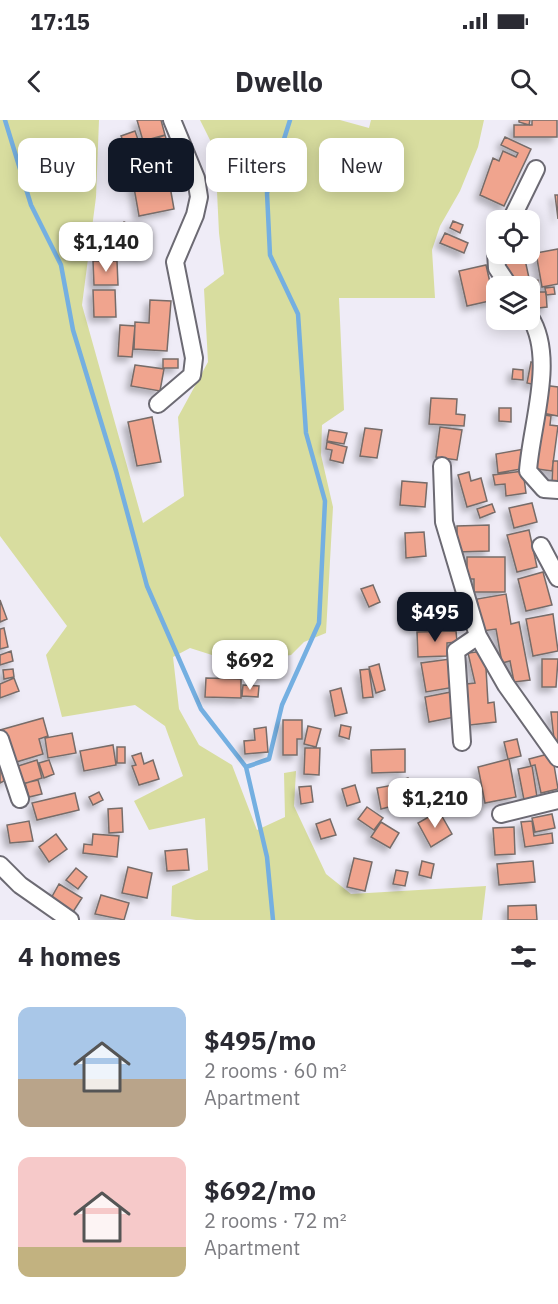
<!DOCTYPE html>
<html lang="en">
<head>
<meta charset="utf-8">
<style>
	:root { --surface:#fff; --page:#f7f7f7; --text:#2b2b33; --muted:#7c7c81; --accent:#111827 }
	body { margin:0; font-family:"IBM Plex Sans",sans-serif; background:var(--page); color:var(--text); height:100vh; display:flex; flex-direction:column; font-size:22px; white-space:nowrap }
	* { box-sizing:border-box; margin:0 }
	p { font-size:20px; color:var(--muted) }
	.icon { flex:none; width:33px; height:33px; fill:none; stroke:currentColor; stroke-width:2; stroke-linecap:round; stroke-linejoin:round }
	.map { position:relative; height:800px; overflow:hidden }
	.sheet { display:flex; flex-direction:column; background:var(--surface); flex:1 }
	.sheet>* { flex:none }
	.guide { position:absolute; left:18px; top:18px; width:522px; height:54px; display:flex; gap:12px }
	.buttons { position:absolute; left:486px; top:90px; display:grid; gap:12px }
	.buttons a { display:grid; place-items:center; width:54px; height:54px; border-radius:12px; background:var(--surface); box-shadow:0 3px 15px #0003; font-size:30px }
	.price { position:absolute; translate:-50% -51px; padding:0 14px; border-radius:12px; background:#fff; color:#222; font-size:20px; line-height:39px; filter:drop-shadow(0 2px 3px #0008) }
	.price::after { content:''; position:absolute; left:50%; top:36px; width:18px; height:14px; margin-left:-9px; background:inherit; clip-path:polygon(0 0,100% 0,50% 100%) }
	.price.on { background:var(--accent); color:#fff }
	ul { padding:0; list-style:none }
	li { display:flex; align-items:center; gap:18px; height:150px; padding:0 18px }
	li span { display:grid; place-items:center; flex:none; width:168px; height:120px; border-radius:12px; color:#555 }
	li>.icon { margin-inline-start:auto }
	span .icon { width:72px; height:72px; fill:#fffc; stroke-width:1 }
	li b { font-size:26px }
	h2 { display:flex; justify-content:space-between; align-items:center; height:72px; padding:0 18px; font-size:26px }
	.pill { padding:0 21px; border-radius:12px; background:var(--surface); box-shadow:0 3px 15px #0003; font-size:21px; line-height:54px }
	.pill.on { background:var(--accent); color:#fff }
	.status { display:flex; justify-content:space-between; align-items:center; height:42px; padding:0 30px; background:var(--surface); direction:ltr }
	.status svg { height:16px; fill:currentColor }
	header { display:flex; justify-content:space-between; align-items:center; height:78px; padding:0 18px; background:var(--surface); font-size:27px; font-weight:800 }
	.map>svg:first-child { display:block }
	.green { fill:#d8dd9f }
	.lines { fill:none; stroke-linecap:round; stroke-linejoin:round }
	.stream { stroke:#74afe1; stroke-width:4.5 }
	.building { fill:#f0a48e; stroke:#776c69; stroke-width:1.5; filter:url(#shadow) }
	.minor-casing { stroke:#6c6a73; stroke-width:20 }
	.minor { stroke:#fff; stroke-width:16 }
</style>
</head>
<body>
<div class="status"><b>17:15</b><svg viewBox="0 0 49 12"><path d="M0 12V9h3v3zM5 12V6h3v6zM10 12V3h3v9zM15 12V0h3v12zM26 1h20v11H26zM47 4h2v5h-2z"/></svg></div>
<header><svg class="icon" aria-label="back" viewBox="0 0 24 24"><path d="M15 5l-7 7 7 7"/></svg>Dwello<svg class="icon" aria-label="search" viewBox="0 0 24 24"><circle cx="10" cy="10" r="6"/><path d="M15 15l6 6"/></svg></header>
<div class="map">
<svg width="558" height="800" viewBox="0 0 558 800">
	<defs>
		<filter id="shadow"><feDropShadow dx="-4.5" dy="4.5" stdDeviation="3" flood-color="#0004"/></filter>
	</defs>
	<rect width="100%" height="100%" fill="#efecf7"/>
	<path class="green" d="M0,0H99L96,77L82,185L143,403L184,376L178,297L208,242L204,169L224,154L219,113L215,30L200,0H340L369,8L371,0H484L478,27L460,71L440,106L432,130L435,178H339L344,290L322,305L321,335L333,387L326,513L304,522L291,535L237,543L190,528L173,537L179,589L199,625L232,645L257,710L285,697L284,653L296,651L294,686L326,754L351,774L486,766L482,800H196L171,796L172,766L208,750L205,698L149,710L134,681L183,656L165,606L135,585L62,597L46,535L67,506L0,416Z"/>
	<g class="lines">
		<path class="stream" d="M5,0L31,85L61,145L73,210L116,351L147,466L201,589L246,647L267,737L273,800
			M246,647L269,639L282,585L319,503L325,381L306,313L298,194L270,135L267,73L290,0"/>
	</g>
	<path class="building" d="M137,0H161L165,15L143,21Z
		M519,0H530L529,5L519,2Z
		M532,0H557V17H514V5H532Z
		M135,11L140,25L165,15L169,28L131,41L121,16Z
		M505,17L531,29L504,86L480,75L493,38L499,41L503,31L516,37L518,33L501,25Z
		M168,55L174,89L139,96L133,62Z
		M555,75H558V99Z
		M526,98L539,101L531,122L530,100Z
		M453,101L463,105L460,113L450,108Z
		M124,102L141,110L131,132L114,124Z
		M445,113L468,123L464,133L440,123Z
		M139,116L148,121L141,134L132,129Z
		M558,129V164L542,167L536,133Z
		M524,135L529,158L507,163L501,141Z
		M93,141H117L118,165H94Z
		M486,145L494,180L467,186L459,151Z
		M538,160L539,172H546L547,187L530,189V166H525L524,162Z
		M554,167L555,174L546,175L545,168Z
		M93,170H115L116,197H94Z
		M150,180L171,181L167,231L134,229L135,202L149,203Z
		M120,205L135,206L132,237L118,236Z
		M163,239H178V248H163Z
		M531,242L540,244L536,265L527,263Z
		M135,245L164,249L160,271L131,266Z
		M513,249L523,250V260L512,259Z
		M542,265L558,267V296L537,292Z
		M431,278L457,279L456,294L465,295L464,306L429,304Z
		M499,288H511V302L499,301Z
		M538,294L551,296L550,305L558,306L552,351L530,348Z
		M152,297L161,342L137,346L128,302Z
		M440,307L462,310L457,340L436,337Z
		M365,308L382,310L377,338L360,336Z
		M329,310L347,313L344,324L327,321Z
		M327,322L347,327L343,343L330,340L332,330L326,329Z
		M524,329L527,348L498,353L496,334Z
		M553,341H558V364H552Z
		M523,351L526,373L506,376L505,364L495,365L493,355Z
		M469,352L471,361L481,358L487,381L467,387L458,355Z
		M402,361L427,363L425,387L400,385Z
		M532,383L537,402L514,408L509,388Z
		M492,384L495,392L480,398L477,389Z
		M489,405V431L457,432V406Z
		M529,410L537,447L517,452L507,415Z
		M424,412L426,436L406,438L405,413Z
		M467,437H505V472H474V459H467Z
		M543,452L552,485L526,491L518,459Z
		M373,465L380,482L369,487L361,469Z
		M506,474L511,504L519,502L530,560L514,562L510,541L502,543L496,509L482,511L477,479Z
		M0,480L7,499L0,502Z
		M435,484L447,488L443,501L431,497Z
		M553,494L558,531L533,536L526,499Z
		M4,508L8,527L0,529V509Z
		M456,511L457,522L447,523V536L418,537L417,512Z
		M11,531L13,541L0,545V535Z
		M485,531L488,583L494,582L496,602L470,605L466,564L475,563L468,533Z
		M450,539L455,567L426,572L421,543Z
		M542,539H558L556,567H542Z
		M379,544L385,570L376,573L369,547Z
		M13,549L14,557L4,559L3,550Z
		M369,549L373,577L363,578L360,550Z
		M14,558L19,571L0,578V564Z
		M206,558L241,559V578L205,577Z
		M243,565L259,566L258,577L242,576Z
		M341,568L347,593L335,596L330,571Z
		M451,572L455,597L429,602L425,577Z
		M551,592H558V628H555Z
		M43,598L48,616L39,619L43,634L13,643L0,610Z
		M283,600H302V619H297V635H283Z
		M341,605L351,607L349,619L339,616Z
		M308,606L321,609L316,627L304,624Z
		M266,607L268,632L245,634L244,621L255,620L254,609Z
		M72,613L76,633L48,638L45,618Z
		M517,619L521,636L508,639L504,622Z
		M113,625L116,645L84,651L80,631Z
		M117,627H125V643H117Z
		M305,628H320L319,655L304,654Z
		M405,629V652L372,653L371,630Z
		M141,633L144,644L153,640L159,659L139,665L132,646L136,645L132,636Z
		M552,633L558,669L541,673L535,645L531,646L529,639Z
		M509,639L516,677L485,683L478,647Z
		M37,640L42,658L20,665L15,647Z
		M49,640L54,654L44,658L39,643Z
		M0,642L8,659L0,663Z
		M532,646L537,677L524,680L518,649Z
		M408,658L417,681L404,686L395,662Z
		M38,660L42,674L29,677L25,663Z
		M355,665L360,682L347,686L342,669Z
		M393,665L397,685L381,689L377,668Z
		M311,666L313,682L301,684L299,667Z
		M99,672L103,680L93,685L89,677Z
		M75,673L79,690L37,700L32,683Z
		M367,687L383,698L374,710L358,699Z
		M122,688L123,712L109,713L108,689Z
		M439,691L452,714L431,727L418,703Z
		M552,694L555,708L535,712L532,698Z
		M330,699L336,715L321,719L316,704Z
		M29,701L33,721L10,723L7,705Z
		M532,701L534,716L552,713L553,723L525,727L521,702Z
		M381,702L399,713L390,728L371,717Z
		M514,707L515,734L495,735L493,708Z
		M56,714L67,729L49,742L39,727Z
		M93,714L119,716L117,737L83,733L84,724L92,725Z
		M187,729L189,750L167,751L165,731Z
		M354,738L372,742L365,771L347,767Z
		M422,741L434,744L431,758L419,755Z
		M533,741L535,762L499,765L497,744Z
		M128,747L152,753L147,778L122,773Z
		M76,748L87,757L78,769L66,760Z
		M396,750L408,752L405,766L393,764Z
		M59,764L82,778L71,795L49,782Z
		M101,775L129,783L124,800L95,794Z
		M536,785L537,800H508V786Z"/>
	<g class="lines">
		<defs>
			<path id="minor" d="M511,100L536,49
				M496,132L497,148L509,166
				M530,197C556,238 531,305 528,351L544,369L558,370
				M158,284L192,255L194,238L175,142L195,95L199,77L196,58L172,0
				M442,346L444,402L478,516L506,565L558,638
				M541,426L558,458
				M0,619L20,679
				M462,622L456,531L478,516
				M501,694L558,680
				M0,745L20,765L70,800"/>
		</defs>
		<use href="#minor" class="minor-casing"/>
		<use href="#minor" class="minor"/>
	</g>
</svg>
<div class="buttons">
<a><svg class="icon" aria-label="locate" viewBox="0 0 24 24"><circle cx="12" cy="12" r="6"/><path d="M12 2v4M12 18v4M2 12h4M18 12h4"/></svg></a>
<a><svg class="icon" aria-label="layers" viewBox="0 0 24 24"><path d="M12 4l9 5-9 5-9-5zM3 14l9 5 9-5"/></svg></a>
</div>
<b class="price" style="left:106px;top:153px">$1,140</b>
<b class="price on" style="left:435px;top:523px">$495</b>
<b class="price" style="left:250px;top:571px">$692</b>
<b class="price" style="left:435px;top:709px">$1,210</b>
<div class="guide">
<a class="pill">Buy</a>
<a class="pill on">Rent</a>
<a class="pill">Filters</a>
<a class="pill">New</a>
</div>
</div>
<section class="sheet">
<h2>4 homes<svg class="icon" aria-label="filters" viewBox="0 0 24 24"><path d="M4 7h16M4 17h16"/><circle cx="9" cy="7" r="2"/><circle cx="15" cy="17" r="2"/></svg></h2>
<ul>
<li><span style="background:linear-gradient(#a9c7e8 60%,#b9a48a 0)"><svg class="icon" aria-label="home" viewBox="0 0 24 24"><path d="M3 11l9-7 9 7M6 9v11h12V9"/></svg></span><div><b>$495/mo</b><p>2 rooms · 60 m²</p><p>Apartment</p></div></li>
<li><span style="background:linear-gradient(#f6c9c9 75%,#c2b280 0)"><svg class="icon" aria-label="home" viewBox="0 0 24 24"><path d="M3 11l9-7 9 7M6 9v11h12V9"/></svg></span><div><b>$692/mo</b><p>2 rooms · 72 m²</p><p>Apartment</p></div></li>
</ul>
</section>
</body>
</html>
